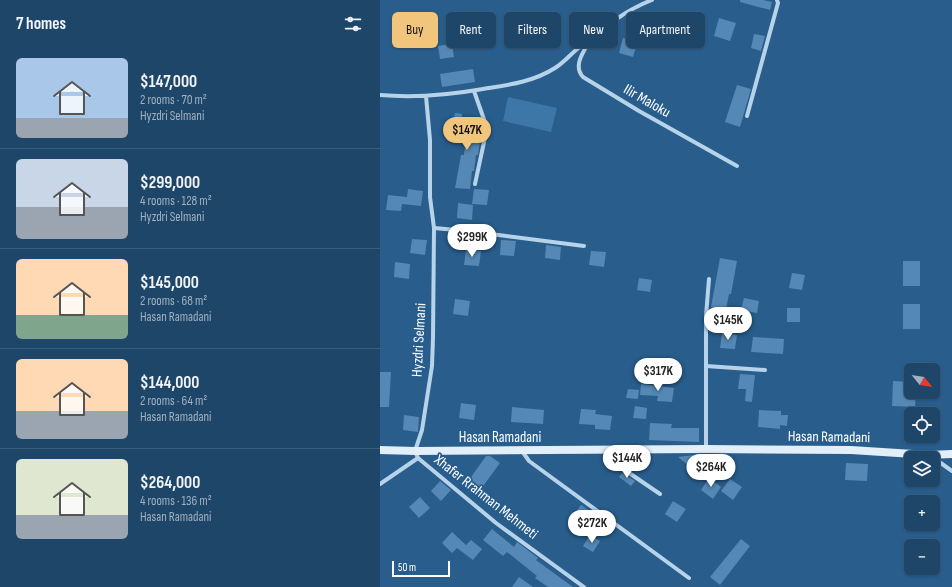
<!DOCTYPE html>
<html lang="en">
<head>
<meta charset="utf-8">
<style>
	:root { --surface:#1e4669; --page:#2b5071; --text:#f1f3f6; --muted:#a1b1c0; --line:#3c5e7d; --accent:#f2c57d }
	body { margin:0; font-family:"Sofia Sans Condensed",sans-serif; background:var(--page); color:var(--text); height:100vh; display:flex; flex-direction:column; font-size:15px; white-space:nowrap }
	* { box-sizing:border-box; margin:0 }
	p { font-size:13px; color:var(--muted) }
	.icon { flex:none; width:22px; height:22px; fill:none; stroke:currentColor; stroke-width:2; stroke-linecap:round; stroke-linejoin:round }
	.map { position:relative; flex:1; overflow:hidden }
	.details { display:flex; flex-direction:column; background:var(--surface); width:380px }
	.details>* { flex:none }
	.hud { position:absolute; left:12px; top:12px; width:380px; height:36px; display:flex; gap:8px }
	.needle { width:26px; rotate:120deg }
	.controls { position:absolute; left:524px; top:363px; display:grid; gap:8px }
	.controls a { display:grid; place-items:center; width:36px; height:36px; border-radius:6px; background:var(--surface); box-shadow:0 1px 3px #0004,0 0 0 1px var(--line); font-size:20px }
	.scale { position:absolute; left:12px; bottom:10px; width:58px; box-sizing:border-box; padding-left:4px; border:2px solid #fff; border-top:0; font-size:11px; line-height:14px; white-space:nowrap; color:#fff; -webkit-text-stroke:3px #285d8c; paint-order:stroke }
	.price { position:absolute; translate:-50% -34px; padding:0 9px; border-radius:14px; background:#fff; color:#222; font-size:13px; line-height:26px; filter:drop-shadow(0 1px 2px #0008) }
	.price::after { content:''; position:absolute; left:50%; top:24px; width:12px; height:9px; margin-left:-6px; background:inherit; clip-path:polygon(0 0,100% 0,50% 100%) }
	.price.selected { background:var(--accent); color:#111 }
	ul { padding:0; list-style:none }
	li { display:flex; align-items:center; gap:12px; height:100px; padding:0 16px }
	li+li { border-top:1px solid var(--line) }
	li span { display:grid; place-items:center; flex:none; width:112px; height:80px; border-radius:6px; color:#555 }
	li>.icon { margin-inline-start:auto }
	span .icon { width:48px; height:48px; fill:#fffc; stroke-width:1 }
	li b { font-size:17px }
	h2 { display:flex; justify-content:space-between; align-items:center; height:48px; padding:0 16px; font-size:17px }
	.tag { padding:0 14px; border-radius:6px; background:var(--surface); box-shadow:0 1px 3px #0004,0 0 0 1px var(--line); font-size:14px; line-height:36px }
	.tag.selected { background:var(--accent); color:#111 }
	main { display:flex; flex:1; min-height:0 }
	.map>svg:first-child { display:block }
	.green { fill:#3d77a8 }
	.building { fill:#5588b4 }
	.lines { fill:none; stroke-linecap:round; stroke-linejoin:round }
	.minor { stroke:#b7d3ea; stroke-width:4 }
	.secondary { stroke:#e2eef8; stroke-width:8 }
	.labels { text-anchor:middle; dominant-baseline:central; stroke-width:3.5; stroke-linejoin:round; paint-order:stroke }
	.street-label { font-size:15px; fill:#fff; stroke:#285d8c }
</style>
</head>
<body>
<main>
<section class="details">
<h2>7 homes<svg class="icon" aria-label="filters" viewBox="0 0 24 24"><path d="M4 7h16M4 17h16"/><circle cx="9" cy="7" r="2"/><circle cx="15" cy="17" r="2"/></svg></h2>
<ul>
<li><span style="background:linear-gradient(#a9c7e8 75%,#9aa5b1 0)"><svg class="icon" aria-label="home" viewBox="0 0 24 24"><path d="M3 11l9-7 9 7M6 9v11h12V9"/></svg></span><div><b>$147,000</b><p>2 rooms · 70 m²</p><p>Hyzdri Selmani</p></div></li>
<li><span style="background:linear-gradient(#c9d6e8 60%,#9aa5b1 0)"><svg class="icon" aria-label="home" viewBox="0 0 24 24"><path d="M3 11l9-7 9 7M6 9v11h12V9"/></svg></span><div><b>$299,000</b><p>4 rooms · 128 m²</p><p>Hyzdri Selmani</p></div></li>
<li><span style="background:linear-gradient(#ffd9b3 70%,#7fa58c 0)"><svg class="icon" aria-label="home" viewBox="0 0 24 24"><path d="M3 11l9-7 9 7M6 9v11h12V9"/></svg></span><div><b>$145,000</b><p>2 rooms · 68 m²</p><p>Hasan Ramadani</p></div></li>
<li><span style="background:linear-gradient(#ffd9b3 65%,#9aa5b1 0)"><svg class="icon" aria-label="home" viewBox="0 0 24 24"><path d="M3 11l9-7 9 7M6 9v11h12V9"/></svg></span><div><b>$144,000</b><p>2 rooms · 64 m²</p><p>Hasan Ramadani</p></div></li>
<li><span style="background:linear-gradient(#dfe7d0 70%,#9aa5b1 0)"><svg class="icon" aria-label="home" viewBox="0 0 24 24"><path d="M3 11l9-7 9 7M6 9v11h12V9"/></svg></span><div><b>$264,000</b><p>4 rooms · 136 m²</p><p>Hasan Ramadani</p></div></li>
</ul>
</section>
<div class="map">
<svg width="572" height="587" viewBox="0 0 572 587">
	<rect width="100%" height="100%" fill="#285d8c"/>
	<path class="green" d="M128,97L177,108L171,132L123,121Z"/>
	<path class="building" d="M360,0H383L392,2L390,10L360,2Z
		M339,18L356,23L350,41L334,36Z
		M374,34L385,36L381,51L371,48Z
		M243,38L257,43L253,57L239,53Z
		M72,44L74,57L60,59L58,46Z
		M93,69L95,82L62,87L60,74Z
		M357,85L371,89L360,127L345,122Z
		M75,113L82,114L81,124L102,126L98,155H96L94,171H92L90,189L75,188L81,155H84L86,134L71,132Z
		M28,189L43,191L41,206L22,204L21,211L6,210L8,195L27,197Z
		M94,189L109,190L107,205L92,204Z
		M78,203L93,205L92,220L77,218Z
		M32,239L47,240L45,255L30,253Z
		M121,240L136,241L134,256L120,255Z
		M166,245L181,247L180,260L165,258Z
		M86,250L101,251L99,266L84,265Z
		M211,251L226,252L224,267L209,265Z
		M340,258L357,261L351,294H349L346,309L331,307Z
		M523,261H540V286H523Z
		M15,262L30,264L29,279L14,277Z
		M412,273L425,275L422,290L409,288Z
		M259,278L272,280L270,292L257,290Z
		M364,298L379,301L377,313L361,310Z
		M75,299L90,301L88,316L73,314Z
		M523,304H540V329H523Z
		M407,308H420V322H407Z
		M342,333L357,335L355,349L340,348Z
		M373,337L404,339L403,354L371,352Z
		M0,372H11L9,407H0Z
		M360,374L375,375L372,402L365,401L366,389H358Z
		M513,381L531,382V392H536L535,407L512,406Z
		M261,384L294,388L292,402L277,401L278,396L260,395Z
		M248,389L259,390L258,399L246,398Z
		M81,403L96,405L94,420L79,418Z
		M255,406L267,408L266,419L253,418Z
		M132,407L164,410L163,424L131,422Z
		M201,409L216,410L215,414L232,416L230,430L215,429V425L199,424Z
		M379,410L401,411V415H408L407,426L400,425V429L378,427Z
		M24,415L39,417L38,432L23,430Z
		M270,423L292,424L291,428H319V442L269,440Z
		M314,455L322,462L315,471L298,457Z
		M106,456H110L120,463L101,489L89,480Z
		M466,463L488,464L487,481L465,480Z
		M242,473L255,481L251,486L239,477Z
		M329,478L341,487L333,499L321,490Z
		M350,479L362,487L353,500L341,491Z
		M60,481L71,490L61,501L51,491Z
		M40,497L50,508L39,518L29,507Z
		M293,501L306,509L297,522L285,514Z
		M201,505L213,513L204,526L192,517Z
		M112,529L134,547L137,542L158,558L156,560L193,587H168L155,578L157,576L127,552L123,556L103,540Z
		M72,532L86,545L91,540L102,549L93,560L77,548L72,553L62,543Z
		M210,535L220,541L213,552L203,546Z
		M361,539L370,546L340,585L330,577Z
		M139,577L153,587H132Z"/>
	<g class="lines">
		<path class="minor" d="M211,38C205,50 192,65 203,77L259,111L357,166
			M94,91L107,128L95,184
			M0,95C35,98 69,95 103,89C128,85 153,82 175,68C183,63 189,56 196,50C220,31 243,11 272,0
			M46,96L50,140V197L54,228L53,338L52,366L42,430L35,451L38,458L116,523L204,587
			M367,116L398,3L397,0
			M54,228L88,231L204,246
			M326,366L385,370
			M326,449V316L329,279
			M229,450L233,462L280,494
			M142,451L149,461L309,578
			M551,456L572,471
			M0,484L38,458"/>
		<path class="secondary" d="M0,450L35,451L326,449L471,450L549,455L572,454"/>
	</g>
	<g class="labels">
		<g class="street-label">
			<text transform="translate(267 101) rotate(30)">Ilir Maloku</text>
			<text transform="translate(39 340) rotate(-87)">Hyzdri Selmani</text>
			<text x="120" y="437">Hasan Ramadani</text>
			<text transform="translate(449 437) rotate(1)">Hasan Ramadani</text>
			<text transform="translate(106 497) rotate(38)">Xhafer Rrahman Mehmeti</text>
		</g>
	</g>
</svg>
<div class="controls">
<a><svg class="needle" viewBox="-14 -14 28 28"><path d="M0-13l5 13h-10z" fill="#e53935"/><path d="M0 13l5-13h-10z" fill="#a1b1c0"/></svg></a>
<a><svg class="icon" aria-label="locate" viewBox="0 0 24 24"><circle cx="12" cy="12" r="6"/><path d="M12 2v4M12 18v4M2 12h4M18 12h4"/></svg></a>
<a><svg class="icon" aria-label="layers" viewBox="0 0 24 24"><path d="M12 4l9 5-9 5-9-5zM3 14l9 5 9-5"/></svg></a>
<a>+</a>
<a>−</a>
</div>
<div class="scale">50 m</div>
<b class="price selected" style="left:87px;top:151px">$147K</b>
<b class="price" style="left:92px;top:258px">$299K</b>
<b class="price" style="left:348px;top:341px">$145K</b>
<b class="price" style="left:278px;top:392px">$317K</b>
<b class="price" style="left:247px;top:479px">$144K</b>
<b class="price" style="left:331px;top:488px">$264K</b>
<b class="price" style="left:212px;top:544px">$272K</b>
<div class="hud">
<a class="tag selected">Buy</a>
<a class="tag">Rent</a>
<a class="tag">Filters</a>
<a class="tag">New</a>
<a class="tag">Apartment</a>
</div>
</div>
</main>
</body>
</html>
